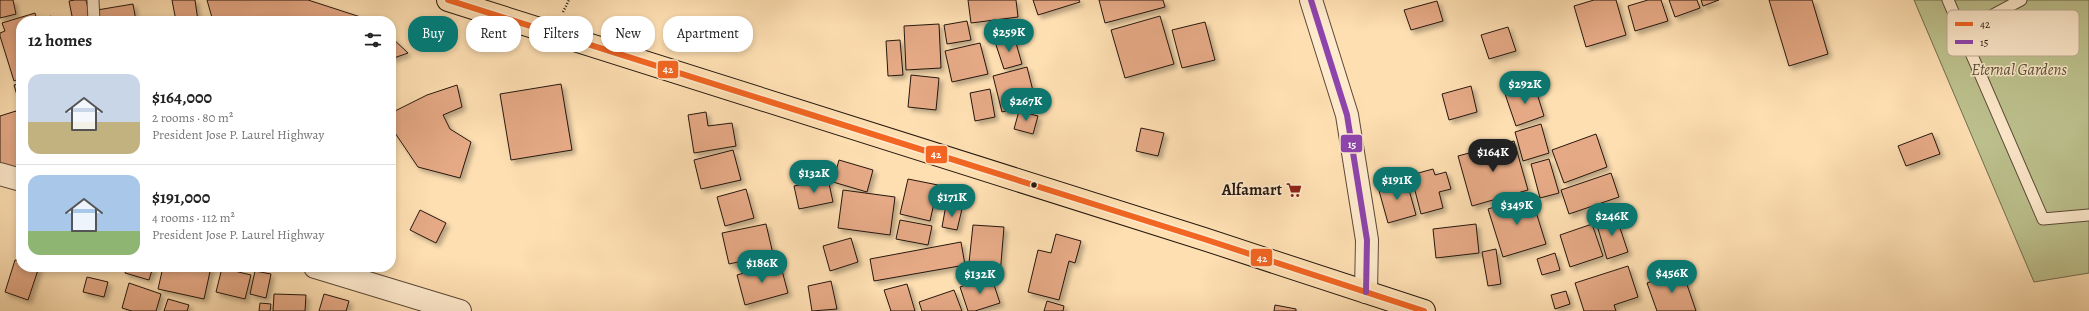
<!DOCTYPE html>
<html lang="en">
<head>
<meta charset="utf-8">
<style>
	:root { --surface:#fff; --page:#f6f6f6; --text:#222; --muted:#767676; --line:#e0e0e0; --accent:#0f766e }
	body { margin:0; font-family:Alegreya,serif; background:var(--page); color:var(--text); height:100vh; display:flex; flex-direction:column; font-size:15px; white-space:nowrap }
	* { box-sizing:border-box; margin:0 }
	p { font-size:13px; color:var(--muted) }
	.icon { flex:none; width:22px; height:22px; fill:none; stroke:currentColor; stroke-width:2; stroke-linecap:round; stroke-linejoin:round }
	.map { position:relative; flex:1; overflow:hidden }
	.details { position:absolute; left:16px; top:16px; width:380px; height:256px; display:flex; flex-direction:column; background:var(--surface); border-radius:16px; box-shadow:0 2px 6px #0003 }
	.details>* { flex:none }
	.banner { position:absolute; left:408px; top:16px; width:380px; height:36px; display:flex; gap:8px }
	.price { position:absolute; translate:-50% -34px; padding:0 9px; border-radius:14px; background:var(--accent); color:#fff; font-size:13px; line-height:26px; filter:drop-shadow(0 1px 2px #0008) }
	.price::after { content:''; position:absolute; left:50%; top:24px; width:12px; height:9px; margin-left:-6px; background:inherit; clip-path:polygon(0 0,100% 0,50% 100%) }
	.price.active { background:#222; color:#fff }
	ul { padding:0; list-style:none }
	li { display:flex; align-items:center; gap:12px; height:100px; padding:0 12px }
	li+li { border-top:1px solid var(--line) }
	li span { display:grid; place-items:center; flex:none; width:112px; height:80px; border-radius:12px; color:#555 }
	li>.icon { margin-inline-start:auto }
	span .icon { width:48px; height:48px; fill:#fffc; stroke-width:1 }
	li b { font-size:17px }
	h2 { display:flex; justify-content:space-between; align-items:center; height:48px; padding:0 12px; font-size:17px }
	.pill { padding:0 14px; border-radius:16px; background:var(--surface); box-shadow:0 2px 6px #0003; font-size:14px; line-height:36px }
	.pill.active { background:var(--accent); color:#fff }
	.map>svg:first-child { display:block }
	.green { fill:#bdc28e; stroke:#726c4e }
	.building { fill:#e5a985; stroke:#26170e; filter:url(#shadow) }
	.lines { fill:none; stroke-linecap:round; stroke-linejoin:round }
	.service-casing { stroke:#5c4937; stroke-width:13 }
	.minor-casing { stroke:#5c4937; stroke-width:24 }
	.trunk-casing { stroke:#26170e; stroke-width:24 }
	.path { stroke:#26170e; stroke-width:2.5; stroke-dasharray:1 2; stroke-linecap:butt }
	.service { stroke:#feeacd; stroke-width:11 }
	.minor { stroke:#feeacd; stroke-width:22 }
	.trunk { stroke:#fedfb2; stroke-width:22 }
	.bus-1-casing { stroke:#feeacd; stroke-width:9 }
	.bus-2-casing { stroke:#feeacd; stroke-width:9 }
	.bus-1 { stroke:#f26522; stroke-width:6 }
	.bus-2 { stroke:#8e44ad; stroke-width:6 }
	.bus-dot { fill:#26170e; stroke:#feeacd; stroke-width:1.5 }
	.labels { text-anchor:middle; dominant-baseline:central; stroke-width:3; stroke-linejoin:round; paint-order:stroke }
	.park-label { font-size:16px; font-style:italic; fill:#5b533b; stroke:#feeacd }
	.poi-label { font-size:16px; font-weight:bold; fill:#26170e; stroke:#feeacd; text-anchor:end }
	.key { fill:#feeacd; stroke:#bdab94; stroke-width:1 }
	.key-label { font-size:11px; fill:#26170e }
	.line-badge { stroke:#feeacd; stroke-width:1.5 }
	.badge-label { font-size:11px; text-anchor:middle; font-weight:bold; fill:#fff }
</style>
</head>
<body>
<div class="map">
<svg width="2089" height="311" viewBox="0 0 2089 311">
	<defs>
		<filter id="shadow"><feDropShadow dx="3.5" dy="3.5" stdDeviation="2" flood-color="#0004"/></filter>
	</defs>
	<rect width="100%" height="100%" fill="#fedfb2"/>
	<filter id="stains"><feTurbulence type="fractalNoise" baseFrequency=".005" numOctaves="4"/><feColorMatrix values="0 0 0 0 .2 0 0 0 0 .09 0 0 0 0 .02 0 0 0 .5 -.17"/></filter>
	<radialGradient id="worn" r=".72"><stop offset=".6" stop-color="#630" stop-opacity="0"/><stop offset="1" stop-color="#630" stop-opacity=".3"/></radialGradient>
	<path class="green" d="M1914,0H2089V273L2034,282Z"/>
	<path class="building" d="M0,0H13L16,14L0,18Z
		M75,0H86L91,21H73L69,1Z
		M172,0H195L198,21H176Z
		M207,0H308L373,21H213Z
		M968,0H1016L1018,17L971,23Z
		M1033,0H1079L1080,2L1038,15Z
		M1099,0H1163L1165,7L1105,23Z
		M1594,0H1616L1626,35L1586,47L1574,6Z
		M1648,0H1661L1668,21L1635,31L1628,6Z
		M1669,0H1697L1700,8L1675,17Z
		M1701,0H1719L1703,6Z
		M1769,0H1812L1828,54L1789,66Z
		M1437,1L1443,21L1411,30L1404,10Z
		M133,4L136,21H98L97,10Z
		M35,13L37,21L51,16L53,21H21V78L14,81L0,36V33L5,31L2,23Z
		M1160,16L1174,64L1125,78L1111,30Z
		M967,21L971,40L947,44L944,25Z
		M1205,22L1215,60L1182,68L1172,30Z
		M939,24L941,68L906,70L904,26Z
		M1508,27L1516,51L1489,59L1481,35Z
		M1014,36L1022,64L1004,69L995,42Z
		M391,37L408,53L391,59Z
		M900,40L903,75L888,76L886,41Z
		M980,43L988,74L952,82L945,51Z
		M1027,67L1036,103L1002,112L993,76Z
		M911,75L939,78L936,110L908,107Z
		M21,83V109L14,85Z
		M561,84L572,150L511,160L500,94Z
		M1534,84L1544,116L1516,126L1505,94Z
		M457,85L462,107L443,115L450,129L471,142L460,178L418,167L391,127V113L427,95Z
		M1471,86L1477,112L1449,120L1442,94Z
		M990,89L995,117L975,121L970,93Z
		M16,111L21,125V168L0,176V116Z
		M1019,111L1038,116L1033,134L1014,129Z
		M706,112L708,126L732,123L736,146L694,153L688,115Z
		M1541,124L1549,153L1523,161L1515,132Z
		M1141,128L1164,133L1158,156L1136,151Z
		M1932,133L1940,154L1906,166L1898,146Z
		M1596,134L1607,167L1564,183L1552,150Z
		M1514,141L1528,190L1472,206L1458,156Z
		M733,150L741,180L701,189L694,160Z
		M1549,159L1559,193L1540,198L1531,164Z
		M839,160L873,170L867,192L833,182Z
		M1433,169L1435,175L1446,172L1451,189L1439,192L1443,208L1421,214L1411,175Z
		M1611,173L1619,197L1569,214L1561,190Z
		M828,179L833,202L799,209L794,186Z
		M908,179L938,185L930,221L900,214Z
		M1406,179L1416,215L1388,223L1378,187Z
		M746,189L754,218L725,226L717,197Z
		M843,190L895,197L890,235L838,228Z
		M1531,196L1546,244L1503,257L1488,209Z
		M946,205L962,209L957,230L942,227Z
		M420,210L446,223L436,243L410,230Z
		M1616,216L1628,252L1607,259L1596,222Z
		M900,220L932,226L928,245L896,239Z
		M766,224L773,254L729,264L722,233Z
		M1476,224L1479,253L1436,258L1433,229Z
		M1592,224L1603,256L1570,267L1560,235Z
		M973,225L1004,227L1000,275L968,272Z
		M1056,234L1081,241L1075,263L1069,261L1059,300L1028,292L1038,250L1051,253Z
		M851,238L858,262L830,271L823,246Z
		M961,242L965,265L874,281L870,259Z
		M1496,249L1501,284L1488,286L1482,252Z
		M1555,253L1560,270L1542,275L1537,259Z
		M15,260L21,261V267H39L28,300L5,292Z
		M780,263L788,293L745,305L737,275Z
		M1628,266L1638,297L1614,305L1616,311H1584L1575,283Z
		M126,267H153L149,280L125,273Z
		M163,267H211L204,299L158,289Z
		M222,268L251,275L245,299L216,292Z
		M1682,270L1696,311H1657L1647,283Z
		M255,271L271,274L266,298L250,294Z
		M991,276L1000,303L975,311H968L960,287Z
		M87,277L108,282L104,297L83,292Z
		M831,281L837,309L812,311L808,286Z
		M129,283L161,294L156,311H132L122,308Z
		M907,284L915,311H891L884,290Z
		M954,290L962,311H922L919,302Z
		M1566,291L1570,304L1555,309L1551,295Z
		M274,294L306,295L305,311H273Z
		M324,294L349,301L346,311H319Z
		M168,299L189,305L187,311H164Z
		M1047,301L1064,306L1063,311H1044Z
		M260,303L271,304L270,311H259Z
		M1275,305L1296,309V311H1274Z"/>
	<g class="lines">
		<defs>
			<path id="service" d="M93,0L94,21
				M1948,0L2043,219L2089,215
				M1961,32L2021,0"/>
			<path id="minor" d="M1311,0L1347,115L1367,240L1366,292
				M0,174L21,180
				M315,267L460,311"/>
			<path id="trunk" d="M448,0L1204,239L1424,311"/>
		</defs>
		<use href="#service" class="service-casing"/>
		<use href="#minor" class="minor-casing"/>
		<use href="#trunk" class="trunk-casing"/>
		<path class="path" d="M563,12L569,0"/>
		<use href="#service" class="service"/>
		<use href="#minor" class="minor"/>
		<use href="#trunk" class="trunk"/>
		<defs>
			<path id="bus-1" d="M448,0L1204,239L1424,311"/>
			<path id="bus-2" d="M1311,0L1347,115L1367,240L1366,292"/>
		</defs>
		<use href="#bus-1" class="bus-1-casing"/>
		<use href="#bus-2" class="bus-2-casing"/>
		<use href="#bus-1" class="bus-1"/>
		<use href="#bus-2" class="bus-2"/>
	</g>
	<defs>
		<symbol id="supermarket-bare" viewBox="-9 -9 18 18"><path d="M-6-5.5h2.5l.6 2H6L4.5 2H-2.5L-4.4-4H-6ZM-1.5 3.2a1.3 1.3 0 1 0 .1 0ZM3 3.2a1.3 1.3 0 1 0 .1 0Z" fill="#8f2418" stroke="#feeacd" stroke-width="2.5" paint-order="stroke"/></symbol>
	</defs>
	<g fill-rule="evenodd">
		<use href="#supermarket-bare" x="1283" y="179" width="22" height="22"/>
	</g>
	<circle class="bus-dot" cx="1034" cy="185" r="3.5"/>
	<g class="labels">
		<g class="park-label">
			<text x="2019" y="70">Eternal Gardens</text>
		</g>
		<g class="poi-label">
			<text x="1282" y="190">Alfamart</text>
		</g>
	</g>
	<rect x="1947" y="10" width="132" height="46" rx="6" class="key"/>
	<rect x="1955" y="22" width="18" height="4" fill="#f26522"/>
	<rect x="1955" y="40" width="18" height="4" fill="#8e44ad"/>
	<g class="key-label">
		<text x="1980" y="28">42</text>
		<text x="1980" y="46">15</text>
	</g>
	<g class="line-badge">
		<rect x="657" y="60" width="22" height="19" rx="4" fill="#f26522"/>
		<rect x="1340" y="134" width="23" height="19" rx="4" fill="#8e44ad"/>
		<rect x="925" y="145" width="23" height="19" rx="4" fill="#f26522"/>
		<rect x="1250" y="248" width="23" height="19" rx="4" fill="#f26522"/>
	</g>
	<g class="badge-label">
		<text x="668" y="73">42</text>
		<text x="1352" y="148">15</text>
		<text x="936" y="158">42</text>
		<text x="1262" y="262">42</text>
	</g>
	<rect width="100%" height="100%" filter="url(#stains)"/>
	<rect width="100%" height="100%" fill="url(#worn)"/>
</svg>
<b class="price" style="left:1009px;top:53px">$259K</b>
<b class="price" style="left:1525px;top:105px">$292K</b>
<b class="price" style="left:1026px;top:122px">$267K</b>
<b class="price active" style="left:1493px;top:173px">$164K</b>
<b class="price" style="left:814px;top:194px">$132K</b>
<b class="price" style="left:1397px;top:201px">$191K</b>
<b class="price" style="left:952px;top:218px">$171K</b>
<b class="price" style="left:1517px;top:226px">$349K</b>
<b class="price" style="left:1612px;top:237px">$246K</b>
<b class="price" style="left:762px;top:284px">$186K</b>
<b class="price" style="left:1672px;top:294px">$456K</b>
<b class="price" style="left:980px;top:295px">$132K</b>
<div class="banner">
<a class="pill active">Buy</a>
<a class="pill">Rent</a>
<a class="pill">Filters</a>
<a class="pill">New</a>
<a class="pill">Apartment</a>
</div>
<section class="details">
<h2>12 homes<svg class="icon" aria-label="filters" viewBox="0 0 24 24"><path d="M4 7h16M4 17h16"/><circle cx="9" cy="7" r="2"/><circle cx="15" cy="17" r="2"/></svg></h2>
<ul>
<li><span style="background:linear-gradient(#c9d6e8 60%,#c2b280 0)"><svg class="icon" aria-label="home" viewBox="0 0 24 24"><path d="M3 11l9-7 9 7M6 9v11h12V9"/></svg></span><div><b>$164,000</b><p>2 rooms · 80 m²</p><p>President Jose P. Laurel Highway</p></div></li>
<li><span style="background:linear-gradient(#a9c7e8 70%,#8fb573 0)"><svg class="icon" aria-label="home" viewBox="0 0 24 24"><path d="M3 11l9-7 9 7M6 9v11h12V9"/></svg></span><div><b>$191,000</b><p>4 rooms · 112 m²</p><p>President Jose P. Laurel Highway</p></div></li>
</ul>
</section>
</div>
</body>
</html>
